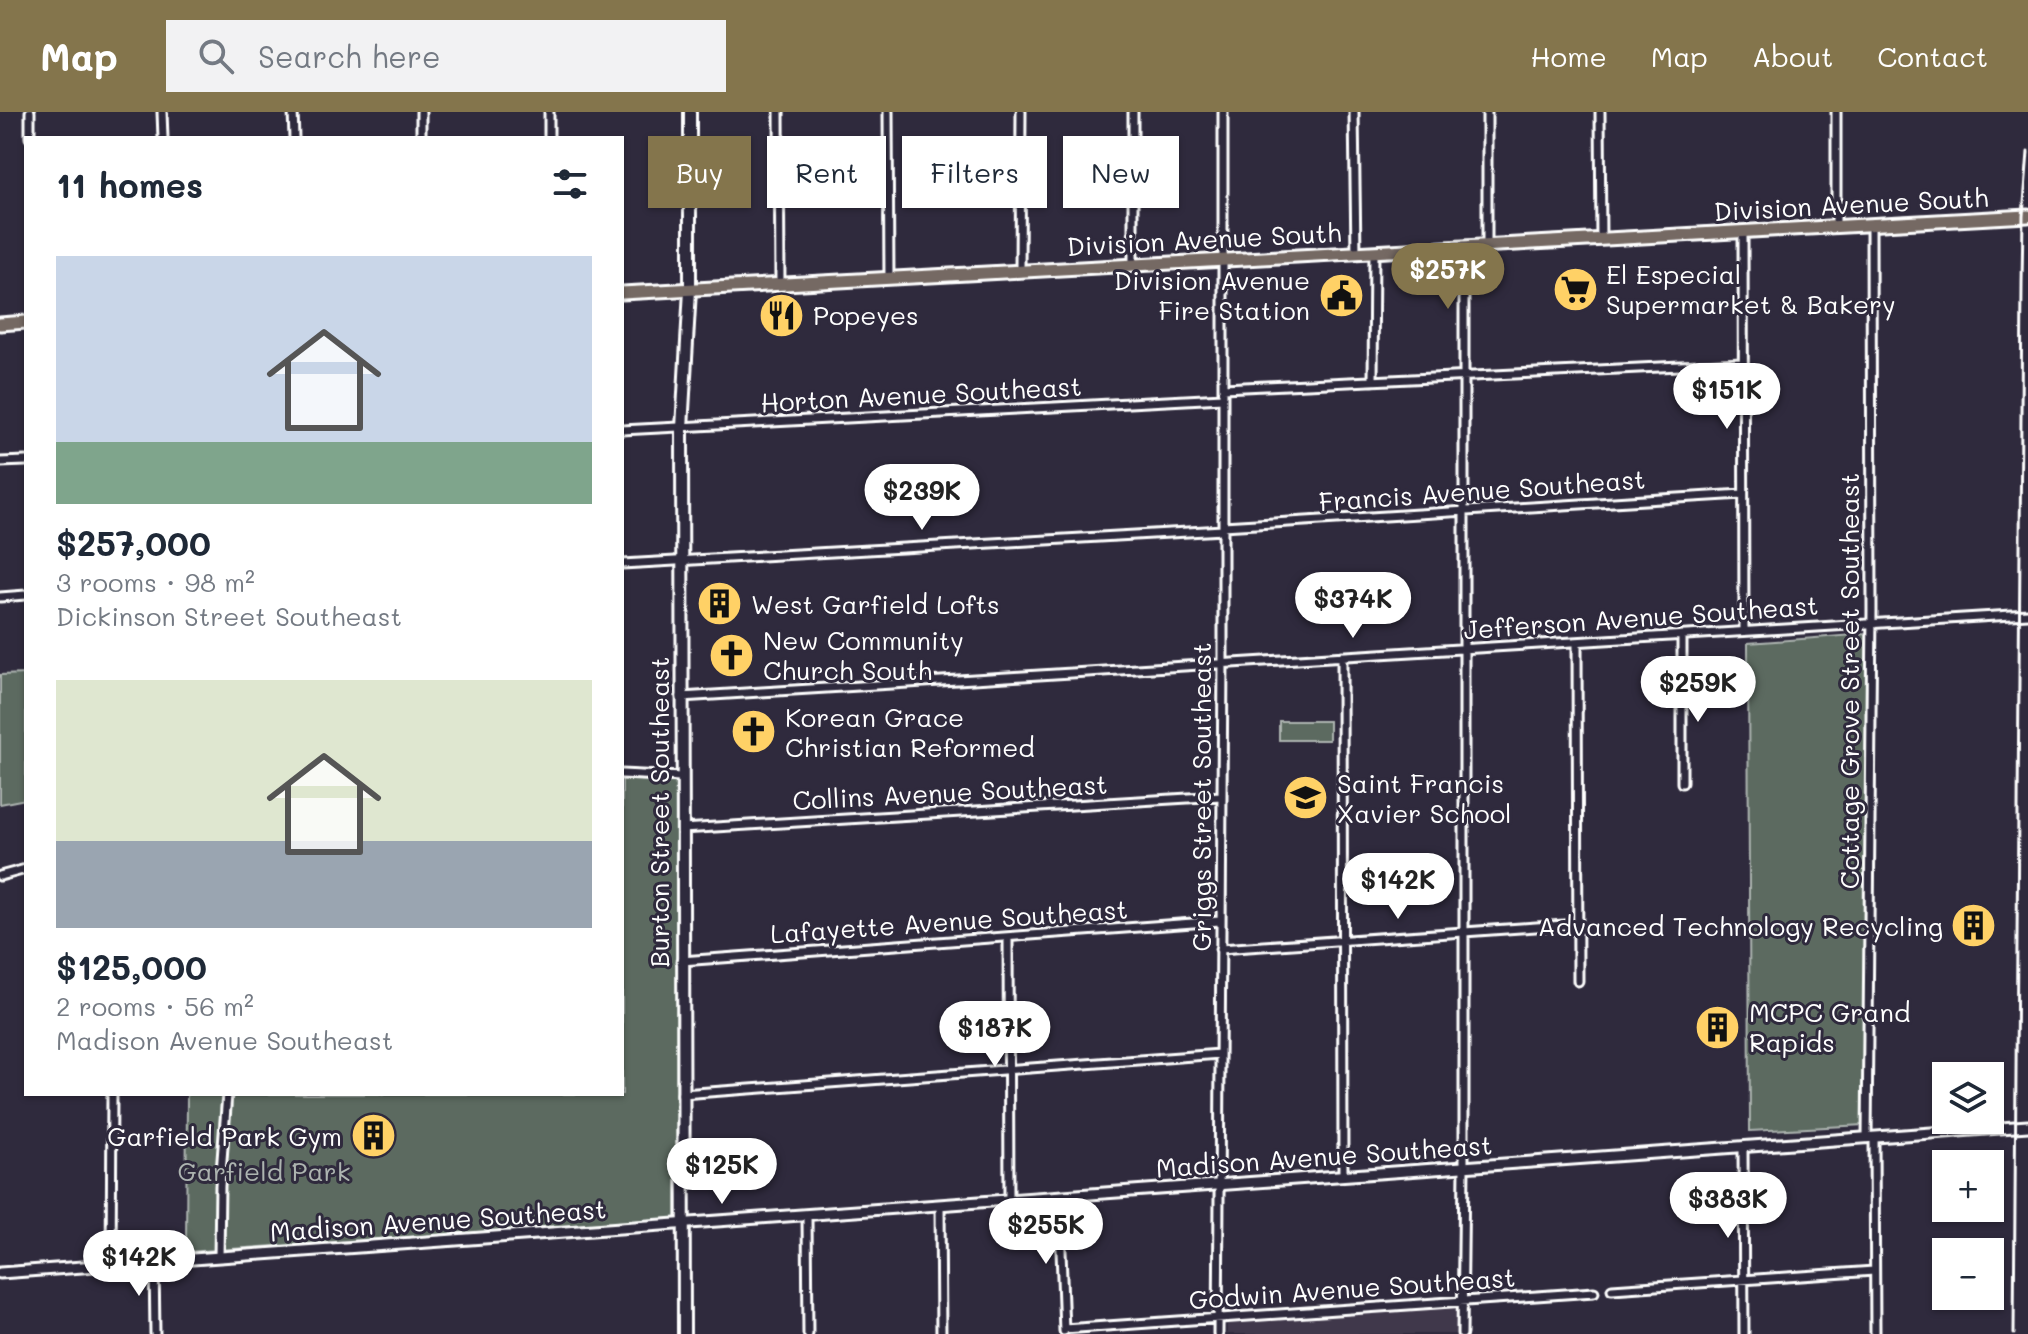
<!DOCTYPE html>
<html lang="en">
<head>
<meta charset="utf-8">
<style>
	:root { --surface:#fff; --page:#f2f2f3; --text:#1f2937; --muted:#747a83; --accent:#84754c }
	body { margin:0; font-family:Mali,sans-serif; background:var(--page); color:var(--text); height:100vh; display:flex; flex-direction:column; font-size:30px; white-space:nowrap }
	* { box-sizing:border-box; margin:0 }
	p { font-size:26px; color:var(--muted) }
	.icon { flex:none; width:44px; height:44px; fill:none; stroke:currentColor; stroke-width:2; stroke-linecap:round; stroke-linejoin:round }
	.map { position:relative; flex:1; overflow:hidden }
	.side { position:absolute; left:24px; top:24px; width:600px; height:960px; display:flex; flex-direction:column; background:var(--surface); border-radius:0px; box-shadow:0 2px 6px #0004 }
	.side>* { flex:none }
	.banner { position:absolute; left:648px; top:24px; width:760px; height:72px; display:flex; gap:16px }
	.buttons { position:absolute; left:1932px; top:950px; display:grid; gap:16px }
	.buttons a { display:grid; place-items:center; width:72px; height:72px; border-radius:0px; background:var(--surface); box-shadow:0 2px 6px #0004; font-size:40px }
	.price { position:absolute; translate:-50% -68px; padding:0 18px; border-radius:28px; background:#fff; color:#222; font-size:26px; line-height:52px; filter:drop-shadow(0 2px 4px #0008) }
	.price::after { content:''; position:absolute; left:50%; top:48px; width:24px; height:18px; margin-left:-12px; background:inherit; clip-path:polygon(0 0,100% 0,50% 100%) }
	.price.current { background:var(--accent); color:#fff }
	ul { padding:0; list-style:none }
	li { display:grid; align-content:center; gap:16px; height:424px; padding:0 32px }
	li span { display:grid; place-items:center; height:248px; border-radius:0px; color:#555 }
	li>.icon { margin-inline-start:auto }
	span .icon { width:144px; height:144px; fill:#fffc; stroke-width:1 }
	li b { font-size:34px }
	h2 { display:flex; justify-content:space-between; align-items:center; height:96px; padding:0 32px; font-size:34px }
	.tag { padding:0 28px; border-radius:0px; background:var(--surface); box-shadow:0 2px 6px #0004; font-size:28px; line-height:72px }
	.tag.current { background:var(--accent); color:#fff }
	header { display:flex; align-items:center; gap:48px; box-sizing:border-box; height:112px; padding:0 40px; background:var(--accent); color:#fff }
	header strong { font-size:38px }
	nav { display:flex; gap:44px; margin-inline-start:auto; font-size:28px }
	.search { width:560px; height:72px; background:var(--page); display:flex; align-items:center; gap:20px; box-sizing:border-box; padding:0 28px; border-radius:0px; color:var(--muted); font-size:30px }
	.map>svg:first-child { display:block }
	.built { fill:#40374c }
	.green { fill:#5b6a61; stroke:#adb4b0; stroke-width:2 }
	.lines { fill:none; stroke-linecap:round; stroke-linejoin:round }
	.minor-casing { stroke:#fff; stroke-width:13 }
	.tertiary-casing { stroke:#fff; stroke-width:15 }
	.secondary-casing { stroke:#fff; stroke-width:16 }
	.primary-casing { stroke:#fff; stroke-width:17 }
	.minor { stroke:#2f2a3d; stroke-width:7 }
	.tertiary { stroke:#2f2a3d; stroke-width:9 }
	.secondary { stroke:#2f2a3d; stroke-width:10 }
	.primary { stroke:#756964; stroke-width:11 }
	.rail { stroke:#fff; stroke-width:3 }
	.labels { text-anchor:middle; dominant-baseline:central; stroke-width:6; stroke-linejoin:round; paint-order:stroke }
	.street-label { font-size:26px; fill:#fff; stroke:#2f2a3d }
	.poi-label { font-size:26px; fill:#fff; stroke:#2f2a3d; text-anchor:start }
	.park-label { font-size:26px; fill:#adb4b0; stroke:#2f2a3d }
</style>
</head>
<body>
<header>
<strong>Map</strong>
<div class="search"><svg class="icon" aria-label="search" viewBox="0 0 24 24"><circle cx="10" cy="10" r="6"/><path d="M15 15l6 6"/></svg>Search here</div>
<nav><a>Home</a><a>Map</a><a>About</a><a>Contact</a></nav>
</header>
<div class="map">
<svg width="2028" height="1222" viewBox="0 0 2028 1222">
	<rect width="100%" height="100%" fill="#2f2a3d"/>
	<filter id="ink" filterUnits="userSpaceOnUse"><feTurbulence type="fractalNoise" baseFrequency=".0125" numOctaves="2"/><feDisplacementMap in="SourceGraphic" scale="16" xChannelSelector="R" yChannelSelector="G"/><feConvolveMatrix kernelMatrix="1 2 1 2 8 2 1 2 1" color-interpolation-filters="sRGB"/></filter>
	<g filter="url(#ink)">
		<path class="built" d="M1456,1195V1222H1227V1211Z"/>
		<path class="green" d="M1867,522L1864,1013L1750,1019L1748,531Z
			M26,562V687L0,692V563Z
			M1279,609H1329V628H1279Z
			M677,665L676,1107L186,1140L187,982H622V666Z"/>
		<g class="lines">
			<defs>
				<path id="minor" d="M162,0L163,26
					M293,0L294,26
					M421,0V26
					M779,0L780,172
					M888,0L889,166
					M1133,0V153
					M1354,0L1356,141
					M1600,0L1601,128
					M30,26V0
					M549,26V0
					M1836,115V0
					M1743,120L1744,519
					M1487,133V0
					M1020,159L1021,0
					M1373,269L1374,139
					M1223,276L1742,251
					M622,318L1223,286
					M0,350L26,349
					M1223,414L1743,382
					M622,452L1223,418
					M0,485L26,483
					M1577,530L1578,869
					M1342,544L1343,1064
					M681,585L2028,502
					M622,662L681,665
					M1682,671V523
					M682,717L1221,684
					M0,764L26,757
					M1008,825L1009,1089
					M1220,837L1578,812
					M681,849L1220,809
					M682,982L1220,942
					M1874,1025L1875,1222
					M1867,1026L1872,499L1871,112
					M1743,1035L1744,1222
					M1059,1085L1064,1219
					M940,1094L941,1222
					M807,1104L808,1222
					M219,1145L220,1074L227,982
					M154,1150L155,1222
					M111,1153L112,982
					M1612,1177L1874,1159
					M1064,1217L1594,1180
					M1218,1222L1223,550V0
					M1462,1222L1464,1056V135"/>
				<path id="tertiary" d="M0,1161L2028,1014"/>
				<path id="secondary" d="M684,1222L682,316L690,178V0"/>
				<path id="primary" d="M622,181L2028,104
					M0,212L26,210"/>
			</defs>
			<use href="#minor" class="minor-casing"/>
			<use href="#tertiary" class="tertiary-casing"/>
			<use href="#secondary" class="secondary-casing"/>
			<use href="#primary" class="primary-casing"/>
			<use href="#minor" class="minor"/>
			<use href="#tertiary" class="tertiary"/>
			<use href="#secondary" class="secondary"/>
			<use href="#primary" class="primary"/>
			<path class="rail" d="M2014,1222L2022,172L2023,104L2028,40"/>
		</g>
	</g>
	<defs>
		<symbol id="supermarket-disc" viewBox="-11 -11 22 22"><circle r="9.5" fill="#ffd166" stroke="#2f2a3d"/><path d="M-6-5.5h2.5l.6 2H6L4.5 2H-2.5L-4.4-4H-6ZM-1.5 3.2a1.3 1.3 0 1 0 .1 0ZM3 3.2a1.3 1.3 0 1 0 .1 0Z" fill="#111"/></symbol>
		<symbol id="civic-disc" viewBox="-11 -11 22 22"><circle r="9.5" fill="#ffd166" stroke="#2f2a3d"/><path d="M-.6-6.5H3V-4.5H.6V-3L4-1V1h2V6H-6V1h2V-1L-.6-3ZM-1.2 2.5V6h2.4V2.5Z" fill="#111"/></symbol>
		<symbol id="restaurant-disc" viewBox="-11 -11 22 22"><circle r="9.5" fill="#ffd166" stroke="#2f2a3d"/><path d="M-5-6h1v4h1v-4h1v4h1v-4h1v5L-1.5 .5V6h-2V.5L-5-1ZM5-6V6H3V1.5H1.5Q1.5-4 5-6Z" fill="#111"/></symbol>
		<symbol id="building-disc" viewBox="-11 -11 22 22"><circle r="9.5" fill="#ffd166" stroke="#2f2a3d"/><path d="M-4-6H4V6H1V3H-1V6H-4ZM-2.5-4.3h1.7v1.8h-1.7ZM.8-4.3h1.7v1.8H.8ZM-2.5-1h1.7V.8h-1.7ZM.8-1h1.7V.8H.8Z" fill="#111"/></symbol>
		<symbol id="church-disc" viewBox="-11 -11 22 22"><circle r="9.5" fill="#ffd166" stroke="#2f2a3d"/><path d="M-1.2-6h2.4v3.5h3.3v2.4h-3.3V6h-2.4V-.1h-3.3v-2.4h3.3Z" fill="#111"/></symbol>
		<symbol id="school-disc" viewBox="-11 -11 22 22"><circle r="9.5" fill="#ffd166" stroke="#2f2a3d"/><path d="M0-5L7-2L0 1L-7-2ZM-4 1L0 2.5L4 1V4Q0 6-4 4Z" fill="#111"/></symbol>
	</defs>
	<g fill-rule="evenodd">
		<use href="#supermarket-disc" x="1550" y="152" width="51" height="51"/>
		<use href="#civic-disc" x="1316" y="158" width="51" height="51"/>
		<use href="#restaurant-disc" x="756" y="178" width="51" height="51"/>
		<use href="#building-disc" x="694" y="466" width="51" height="51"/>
		<use href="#church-disc" x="706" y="518" width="51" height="51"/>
		<use href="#church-disc" x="728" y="594" width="51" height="51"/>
		<use href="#school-disc" x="1280" y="660" width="51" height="51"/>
		<use href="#building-disc" x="1948" y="788" width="51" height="51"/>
		<use href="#building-disc" x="1692" y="890" width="51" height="51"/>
		<use href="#building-disc" x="348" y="998" width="51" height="51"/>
	</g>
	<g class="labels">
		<g class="street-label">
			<text transform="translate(1851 92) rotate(-3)">Division Avenue South</text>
			<text transform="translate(1204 127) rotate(-3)">Division Avenue South</text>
			<text transform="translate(921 282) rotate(-3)">Horton Avenue Southeast</text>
			<text transform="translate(1482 378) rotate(-4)">Francis Avenue Southeast</text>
			<text transform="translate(1641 505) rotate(-4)">Jefferson Avenue Southeast</text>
			<text transform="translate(1849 569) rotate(-90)">Cottage Grove Street Southeast</text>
			<text transform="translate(950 680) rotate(-3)">Collins Avenue Southeast</text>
			<text transform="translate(1201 685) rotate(-90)">Griggs Street Southeast</text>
			<text transform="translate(659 700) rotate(-90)">Burton Street Southeast</text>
			<text transform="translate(949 809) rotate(-4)">Lafayette Avenue Southeast</text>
			<text transform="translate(1324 1044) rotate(-4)">Madison Avenue Southeast</text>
			<text transform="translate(438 1108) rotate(-4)">Madison Avenue Southeast</text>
			<text transform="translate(1352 1176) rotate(-4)">Godwin Avenue Southeast</text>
		</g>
		<g class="poi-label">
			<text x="1606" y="162">El Especial<tspan x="1606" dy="30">Supermarket &amp; Bakery</tspan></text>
			<text x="1310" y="168" text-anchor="end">Division Avenue<tspan x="1310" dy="30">Fire Station</tspan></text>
			<text x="813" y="203">Popeyes</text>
			<text x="751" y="492">West Garfield Lofts</text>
			<text x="763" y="528">New Community<tspan x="763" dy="30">Church South</tspan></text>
			<text x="785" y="605">Korean Grace<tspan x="785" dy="30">Christian Reformed</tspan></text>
			<text x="1337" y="671">Saint Francis<tspan x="1337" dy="30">Xavier School</tspan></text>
			<text x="1943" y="814" text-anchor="end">Advanced Technology Recycling</text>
			<text x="1749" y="900">MCPC Grand<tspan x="1749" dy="30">Rapids</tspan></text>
			<text x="342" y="1024" text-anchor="end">Garfield Park Gym</text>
		</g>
		<g class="park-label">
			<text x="264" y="1059">Garfield Park</text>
		</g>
	</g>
</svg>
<div class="buttons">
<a><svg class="icon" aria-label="layers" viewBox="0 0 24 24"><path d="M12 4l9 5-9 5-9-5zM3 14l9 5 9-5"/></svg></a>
<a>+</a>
<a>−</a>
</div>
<b class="price current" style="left:1448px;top:199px">$257K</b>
<b class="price" style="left:1727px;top:319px">$151K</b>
<b class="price" style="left:922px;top:420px">$239K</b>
<b class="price" style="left:1353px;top:528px">$374K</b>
<b class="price" style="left:1698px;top:612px">$259K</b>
<b class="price" style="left:1398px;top:809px">$142K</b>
<b class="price" style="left:995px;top:957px">$187K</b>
<b class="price" style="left:722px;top:1094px">$125K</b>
<b class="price" style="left:1728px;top:1128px">$383K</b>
<b class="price" style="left:1046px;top:1154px">$255K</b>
<b class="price" style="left:139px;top:1186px">$142K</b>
<div class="banner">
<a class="tag current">Buy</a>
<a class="tag">Rent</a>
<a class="tag">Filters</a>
<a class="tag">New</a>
</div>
<section class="side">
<h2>11 homes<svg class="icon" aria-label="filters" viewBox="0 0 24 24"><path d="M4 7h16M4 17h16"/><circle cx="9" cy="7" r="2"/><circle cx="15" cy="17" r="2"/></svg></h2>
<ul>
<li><span style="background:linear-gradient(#c9d6e8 75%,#7fa58c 0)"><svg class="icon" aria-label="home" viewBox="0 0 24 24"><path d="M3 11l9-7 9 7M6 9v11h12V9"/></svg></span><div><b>$257,000</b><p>3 rooms · 98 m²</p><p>Dickinson Street Southeast</p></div></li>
<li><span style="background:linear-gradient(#dfe7d0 65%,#9aa5b1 0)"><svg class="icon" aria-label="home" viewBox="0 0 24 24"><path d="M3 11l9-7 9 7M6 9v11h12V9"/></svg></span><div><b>$125,000</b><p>2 rooms · 56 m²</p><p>Madison Avenue Southeast</p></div></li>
</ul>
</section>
</div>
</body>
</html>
